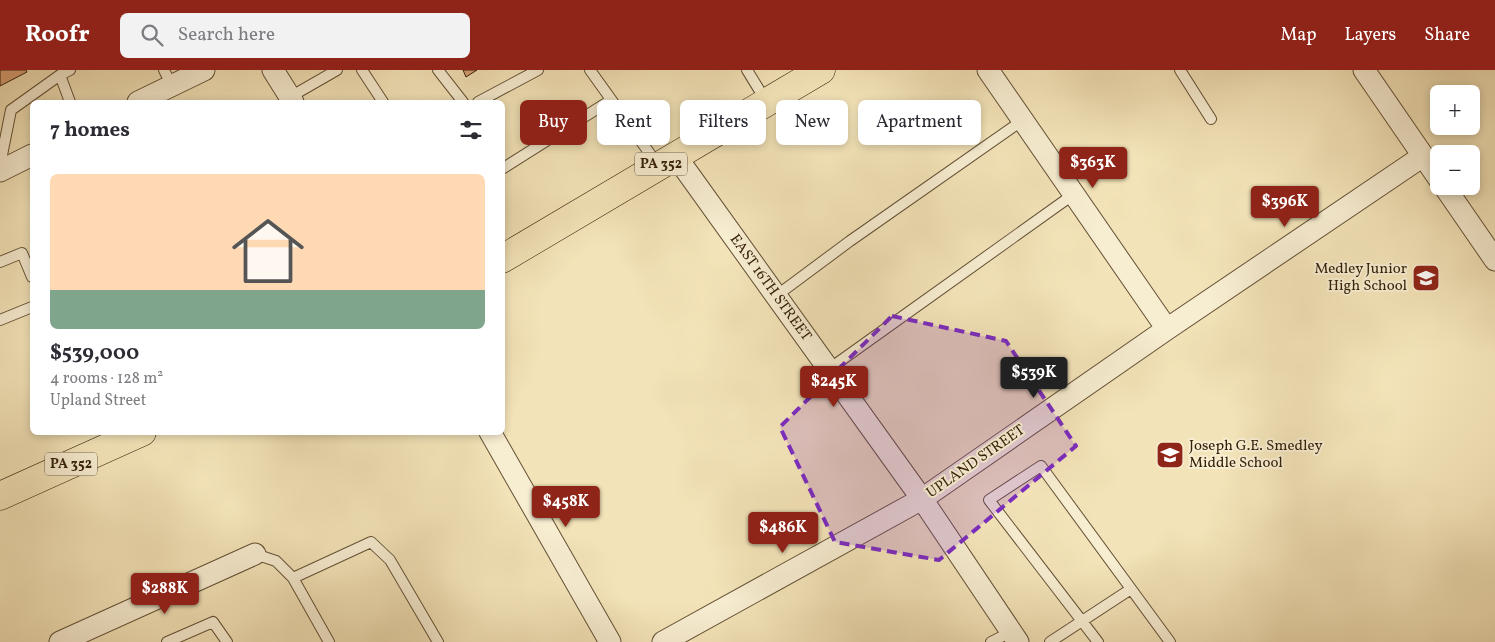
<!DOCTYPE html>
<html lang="en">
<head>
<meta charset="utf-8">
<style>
	:root { --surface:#fff; --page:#f2f2f3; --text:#2b2b33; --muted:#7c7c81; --accent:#8f2418 }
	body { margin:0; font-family:Vollkorn,serif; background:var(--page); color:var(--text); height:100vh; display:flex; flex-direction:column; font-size:19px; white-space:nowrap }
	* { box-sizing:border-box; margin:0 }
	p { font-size:16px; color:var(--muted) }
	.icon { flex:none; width:28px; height:28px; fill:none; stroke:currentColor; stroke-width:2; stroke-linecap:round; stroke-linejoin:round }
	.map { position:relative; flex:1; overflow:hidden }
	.sheet { position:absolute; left:30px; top:30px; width:475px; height:335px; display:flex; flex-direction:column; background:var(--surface); border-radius:8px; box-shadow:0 2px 8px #0003 }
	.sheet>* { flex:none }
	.guide { position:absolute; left:520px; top:30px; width:475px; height:45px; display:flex; gap:10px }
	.buttons { position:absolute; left:1430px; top:15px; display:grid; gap:10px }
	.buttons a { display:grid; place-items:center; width:50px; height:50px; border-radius:8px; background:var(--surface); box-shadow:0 2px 8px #0003; font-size:25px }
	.price { position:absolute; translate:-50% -42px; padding:0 11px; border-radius:5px; background:var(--accent); color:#fff; font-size:16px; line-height:32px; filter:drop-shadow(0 1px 2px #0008) }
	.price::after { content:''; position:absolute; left:50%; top:30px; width:15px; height:11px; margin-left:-8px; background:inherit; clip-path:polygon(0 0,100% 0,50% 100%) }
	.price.current { background:#222; color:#fff }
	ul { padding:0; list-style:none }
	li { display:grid; align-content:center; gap:10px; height:265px; padding:0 20px }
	li span { display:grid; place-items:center; height:155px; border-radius:8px; color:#555 }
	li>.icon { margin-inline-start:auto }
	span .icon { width:90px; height:90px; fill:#fffc; stroke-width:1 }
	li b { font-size:21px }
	h2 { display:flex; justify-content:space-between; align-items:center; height:60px; padding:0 20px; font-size:21px }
	.tag { padding:0 18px; border-radius:8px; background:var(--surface); box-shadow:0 2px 8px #0003; font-size:18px; line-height:45px }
	.tag.current { background:var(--accent); color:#fff }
	header { display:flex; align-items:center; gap:30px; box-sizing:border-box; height:70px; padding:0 25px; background:var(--accent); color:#fff }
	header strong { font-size:24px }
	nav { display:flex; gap:28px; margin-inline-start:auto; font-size:18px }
	.search { width:350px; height:45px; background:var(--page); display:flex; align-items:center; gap:12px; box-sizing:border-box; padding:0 18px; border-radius:8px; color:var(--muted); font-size:19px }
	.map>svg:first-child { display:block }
	.building { fill:#daa177; stroke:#341f09 }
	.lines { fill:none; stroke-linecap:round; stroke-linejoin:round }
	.service-casing { stroke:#645035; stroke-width:12 }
	.minor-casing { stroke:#645035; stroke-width:23 }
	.primary-casing { stroke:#341f09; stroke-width:29 }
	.service { stroke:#f7edd1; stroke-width:10 }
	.minor { stroke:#f7edd1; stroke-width:21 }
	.primary { stroke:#f3e3b8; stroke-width:28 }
	.marked { fill:#7b2cbf; fill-opacity:0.2; stroke:#7b2cbf; stroke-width:4; stroke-dasharray:10 6; stroke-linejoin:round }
	.labels { text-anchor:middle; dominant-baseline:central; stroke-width:4; stroke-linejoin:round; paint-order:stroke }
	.shield { fill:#f7edd1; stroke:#6e5d45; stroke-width:1 }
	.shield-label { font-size:14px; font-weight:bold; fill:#341f09 }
	.poi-label { font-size:15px; fill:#341f09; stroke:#f7edd1; text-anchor:end }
	.street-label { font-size:15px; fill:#341f09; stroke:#f7edd1 }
</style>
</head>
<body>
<header>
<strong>Roofr</strong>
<div class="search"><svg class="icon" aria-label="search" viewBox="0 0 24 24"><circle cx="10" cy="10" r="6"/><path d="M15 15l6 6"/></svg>Search here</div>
<nav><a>Map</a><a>Layers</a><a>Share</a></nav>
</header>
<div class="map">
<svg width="1495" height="572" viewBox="0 0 1495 572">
	<rect width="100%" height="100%" fill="#f3e3b8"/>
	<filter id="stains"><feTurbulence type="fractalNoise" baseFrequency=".004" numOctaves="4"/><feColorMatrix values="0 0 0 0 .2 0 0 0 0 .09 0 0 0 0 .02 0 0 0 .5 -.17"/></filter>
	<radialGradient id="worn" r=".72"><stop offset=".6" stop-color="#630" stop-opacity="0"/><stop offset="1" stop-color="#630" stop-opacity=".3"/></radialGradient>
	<path class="building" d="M0,0H26L27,2L0,16Z
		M463,0H477L466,7Z"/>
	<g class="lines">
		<defs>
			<path id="service" d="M70,0L60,5L70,32
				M164,0L172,16
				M362,0L383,32
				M438,0L463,32
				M590,0L658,95
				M747,0L766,31
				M1180,0L1211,49
				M290,27L337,0
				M478,32L538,0
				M0,95L11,40L60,5
				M502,99L611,30
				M0,192L22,183L32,207
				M776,226L850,171L1023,50
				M0,250L32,237
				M829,299L1074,124
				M255,484L276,491L293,508L329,572
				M293,508L371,472L390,490L438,572
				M167,572L213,552L227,572
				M991,572L1011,562
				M1050,572L1131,519
				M1098,572L989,430L1041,396L1170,572"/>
			<path id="minor" d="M273,0L293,32
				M988,0L1167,259
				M1364,0L1439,109
				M138,32L204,0
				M675,85L922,429L1018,572
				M0,101L32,85
				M1444,116L1495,190
				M490,362L610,572
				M60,572L255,484
				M663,572L922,429L1167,259L1423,86"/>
			<path id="primary" d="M502,189L821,0
				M0,426L142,362"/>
		</defs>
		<use href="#service" class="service-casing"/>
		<use href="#minor" class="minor-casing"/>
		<use href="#primary" class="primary-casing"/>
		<use href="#service" class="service"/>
		<use href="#minor" class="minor"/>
		<use href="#primary" class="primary"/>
	</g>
	<path class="marked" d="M892,246L1006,271L1076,376L939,490L835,472L780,357Z"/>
	<defs>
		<symbol id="school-square" viewBox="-11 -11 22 22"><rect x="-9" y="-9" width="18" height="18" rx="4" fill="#8f2418" stroke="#f7edd1"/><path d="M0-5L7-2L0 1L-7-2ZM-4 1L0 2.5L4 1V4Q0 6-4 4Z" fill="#fff"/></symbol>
	</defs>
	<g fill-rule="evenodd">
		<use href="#school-square" x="1410" y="192" width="32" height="32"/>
		<use href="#school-square" x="1154" y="369" width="32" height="32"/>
	</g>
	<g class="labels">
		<g class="shield">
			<rect x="635" y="82.5" width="52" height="23" rx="4"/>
			<rect x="45" y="382.5" width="52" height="23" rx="4"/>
		</g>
		<g class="shield-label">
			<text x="661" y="94">PA 352</text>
			<text x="71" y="394">PA 352</text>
		</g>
		<g class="poi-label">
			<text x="1407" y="199">Medley Junior<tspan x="1407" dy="17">High School</tspan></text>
			<text x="1189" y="376" text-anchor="start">Joseph G.E. Smedley<tspan x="1189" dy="17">Middle School</tspan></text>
		</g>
		<g class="street-label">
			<text transform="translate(770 218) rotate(54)">EAST 16TH STREET</text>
			<text transform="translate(976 392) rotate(-35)">UPLAND STREET</text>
		</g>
	</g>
	<rect width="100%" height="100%" filter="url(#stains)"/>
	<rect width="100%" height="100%" fill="url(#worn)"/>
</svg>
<div class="buttons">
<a>+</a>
<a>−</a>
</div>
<b class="price" style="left:1093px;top:119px">$363K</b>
<b class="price" style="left:1285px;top:158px">$396K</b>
<b class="price current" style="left:1034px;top:329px">$539K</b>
<b class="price" style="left:834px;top:338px">$245K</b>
<b class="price" style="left:566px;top:458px">$458K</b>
<b class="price" style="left:783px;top:484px">$486K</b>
<b class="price" style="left:165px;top:545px">$288K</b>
<div class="guide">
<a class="tag current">Buy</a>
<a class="tag">Rent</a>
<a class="tag">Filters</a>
<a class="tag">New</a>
<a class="tag">Apartment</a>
</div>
<section class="sheet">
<h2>7 homes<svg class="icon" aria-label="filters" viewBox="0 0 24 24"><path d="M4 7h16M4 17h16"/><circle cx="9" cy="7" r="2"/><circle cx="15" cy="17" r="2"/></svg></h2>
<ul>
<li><span style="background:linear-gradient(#ffd9b3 75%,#7fa58c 0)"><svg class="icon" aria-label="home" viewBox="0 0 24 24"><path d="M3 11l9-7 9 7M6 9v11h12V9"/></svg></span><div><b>$539,000</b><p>4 rooms · 128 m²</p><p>Upland Street</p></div></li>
</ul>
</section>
</div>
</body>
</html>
